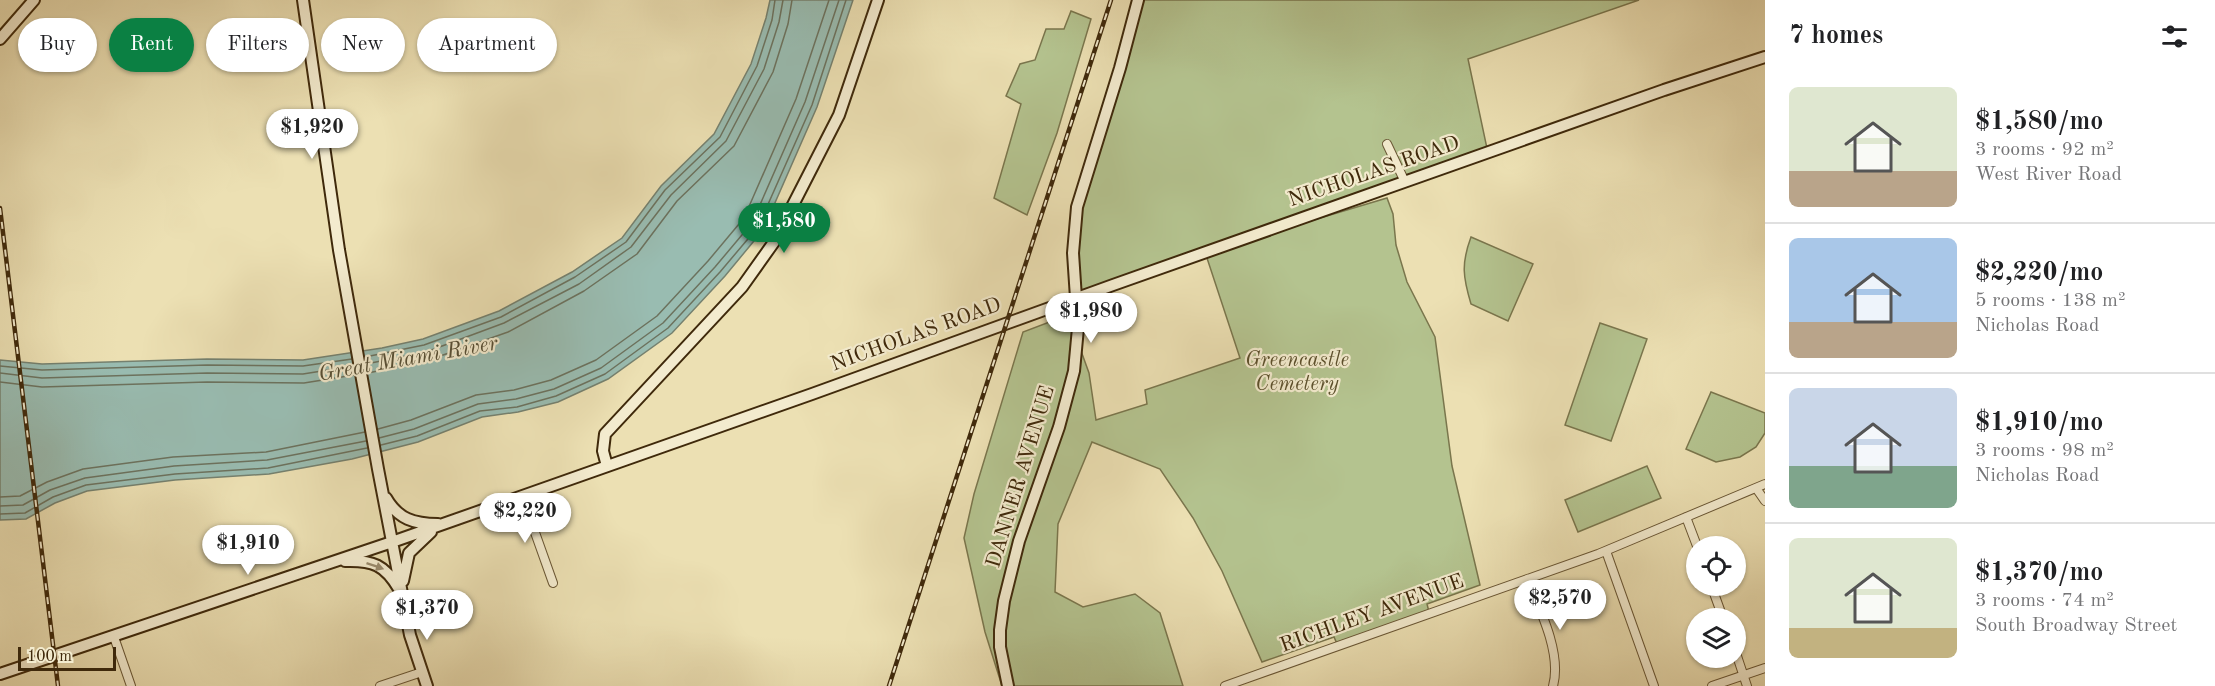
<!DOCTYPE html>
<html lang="en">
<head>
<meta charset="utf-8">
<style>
	:root { --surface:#fff; --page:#f2f2f2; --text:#202124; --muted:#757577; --line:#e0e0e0; --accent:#0b8043 }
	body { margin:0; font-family:"Old Standard TT",serif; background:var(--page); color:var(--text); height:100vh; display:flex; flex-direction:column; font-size:22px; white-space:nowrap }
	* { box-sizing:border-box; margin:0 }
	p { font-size:20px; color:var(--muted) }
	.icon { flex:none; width:33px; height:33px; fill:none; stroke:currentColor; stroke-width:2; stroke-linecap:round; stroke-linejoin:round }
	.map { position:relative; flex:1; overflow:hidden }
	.sheet { display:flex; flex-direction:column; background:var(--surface); width:450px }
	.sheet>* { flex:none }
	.banner { position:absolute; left:18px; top:18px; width:570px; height:54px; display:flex; gap:12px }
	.fabs { position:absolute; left:1686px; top:536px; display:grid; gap:12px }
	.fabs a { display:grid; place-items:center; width:60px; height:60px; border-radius:50%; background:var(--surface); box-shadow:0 2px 4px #0004; font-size:30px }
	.scale { position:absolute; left:18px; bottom:15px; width:98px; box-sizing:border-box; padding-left:6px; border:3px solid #3f290b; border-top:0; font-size:16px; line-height:21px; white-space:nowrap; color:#3f290b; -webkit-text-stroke:4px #f3ebce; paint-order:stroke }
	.price { position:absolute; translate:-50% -51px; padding:0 14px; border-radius:21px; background:#fff; color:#222; font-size:20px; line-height:39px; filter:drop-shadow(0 2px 3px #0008) }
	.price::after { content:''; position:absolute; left:50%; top:36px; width:18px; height:14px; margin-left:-9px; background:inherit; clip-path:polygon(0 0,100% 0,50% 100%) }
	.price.on { background:var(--accent); color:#fff }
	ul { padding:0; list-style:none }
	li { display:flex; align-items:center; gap:18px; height:150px; padding:0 24px }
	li+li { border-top:2px solid var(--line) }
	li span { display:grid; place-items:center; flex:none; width:168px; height:120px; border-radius:9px; color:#555 }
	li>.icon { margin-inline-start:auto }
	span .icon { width:72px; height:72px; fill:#fffc; stroke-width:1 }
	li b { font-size:26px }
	h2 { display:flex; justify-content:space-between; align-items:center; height:72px; padding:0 24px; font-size:26px }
	.chip { padding:0 21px; border-radius:27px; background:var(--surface); box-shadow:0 2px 4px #0004; font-size:21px; line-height:54px }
	.chip.on { background:var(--accent); color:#fff }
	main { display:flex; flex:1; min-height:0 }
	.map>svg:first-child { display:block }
	.green { fill:#b4c38f; stroke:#7a764d; stroke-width:1.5 }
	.water { fill:#99bcb1; stroke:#75816f; stroke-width:1.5 }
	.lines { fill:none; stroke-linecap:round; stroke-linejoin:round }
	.shore { stroke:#6c725e; stroke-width:1.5 }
	.street-casing { stroke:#6a5735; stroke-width:10 }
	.secondary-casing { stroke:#3f290b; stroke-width:14 }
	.street { stroke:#f3ebce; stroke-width:8 }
	.secondary { stroke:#f3ebce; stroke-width:10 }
	.rail-casing { stroke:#3f290b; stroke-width:4.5 }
	.rail { stroke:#f3ebce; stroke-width:2; stroke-dasharray:7; stroke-linecap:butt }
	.oneway { fill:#998a6c }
	.labels { text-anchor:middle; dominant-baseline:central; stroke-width:4.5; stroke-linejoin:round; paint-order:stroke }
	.street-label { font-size:21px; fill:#3f290b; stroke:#f3ebce }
	.park-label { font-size:21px; font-style:italic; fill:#5c502c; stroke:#f3ebce }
	.water-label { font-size:22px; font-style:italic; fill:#564e34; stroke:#f3ebce }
</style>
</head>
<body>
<main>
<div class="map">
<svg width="1765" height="686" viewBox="0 0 1765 686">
	<rect width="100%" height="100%" fill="#ece0b3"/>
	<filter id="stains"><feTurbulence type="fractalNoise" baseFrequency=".00333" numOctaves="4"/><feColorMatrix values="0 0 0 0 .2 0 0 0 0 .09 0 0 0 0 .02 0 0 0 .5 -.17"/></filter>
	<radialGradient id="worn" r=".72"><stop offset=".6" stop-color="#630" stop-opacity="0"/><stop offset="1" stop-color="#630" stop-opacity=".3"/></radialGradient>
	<path class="green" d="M1138,0H1639L1468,59L1488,153L1300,224L1387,198L1393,214L1396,245L1407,282L1435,337L1452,466L1480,585L1427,604L1429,612L1338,646L1334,637L1262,662L1222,571L1193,518L1160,469L1092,442L1058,524L1055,592L1083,607L1135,594L1160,613L1183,686H1002L985,632L964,538L974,494L1023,332L1068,315L1089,373L1096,420L1147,404L1145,390L1240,358L1205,252L1076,298L1073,236Z
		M1071,11L1091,19L1057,133L1027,215L994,198L1021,104L1006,96L1020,64L1035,60L1046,29H1064Z
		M1471,237L1533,264L1508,321L1471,304C1463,277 1461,264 1471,237Z
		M1600,323L1647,339L1611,441L1565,425Z
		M1711,392L1765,413V433L1756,447L1740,457L1716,462L1686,449Z
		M1647,466L1661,498L1578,532L1565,500Z"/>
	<path class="water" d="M770,0H853L817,107L763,230L725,276L672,333L608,379L558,402L518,412L482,417L418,442L352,459L269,474L175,480L87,491L55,503L26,519L0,520V360L42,364L207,359L303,360L382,348L423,339L499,311L572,272L622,238L661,186L714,134L751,64L766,18Z"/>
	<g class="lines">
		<path class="shore" d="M365,357L424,345L501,317L575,277L626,242L665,190L720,137L757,66L772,20L775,0
			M366,364L426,352L504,323L579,284L631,247L671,195L726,141L764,69L779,22L783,0
			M0,366L42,370L207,365L303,366L352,359
			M0,373L42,378L207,373L303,374L353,366
			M368,373L429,360L508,332L584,291L637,254L677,201L734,146L773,72L788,24L792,0
			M0,382L42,387L207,382L304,383L354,375
			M378,429L411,420L476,395L514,390L551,380L596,360L657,316L708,261L744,218L796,99L829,0
			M379,438L414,429L478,404L516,399L554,389L601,368L663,323L715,267L752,223L805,102L839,0
			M381,445L417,436L480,411L517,407L556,396L605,374L668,328L720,272L758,227L812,105L846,0
			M0,497L20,496L47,482L83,469L173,457L266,452L365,432
			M0,506L23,505L50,490L85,478L174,466L267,460L366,441
			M0,514L25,513L53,497L86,485L175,474L268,468L367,448"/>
		<defs>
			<path id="street" d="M1387,144L1405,182
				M1756,488L1765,501
				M522,496L553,583
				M1686,517L1697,546
				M1606,551L1654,686
				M1527,579C1540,609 1562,654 1553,686
				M1711,585L1723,618
				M114,637L131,686
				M1736,653L1747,686
				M380,686L422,672
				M1225,686L1598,554L1765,484
				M1712,686L1765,668"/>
			<path id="secondary" d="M303,0L339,250L378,469L410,635L427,686
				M0,39L34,0
				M607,466L603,451L605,434L742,287L774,242L839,115L878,0
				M386,498C398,519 414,524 438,524
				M345,561C373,560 385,565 399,589
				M403,581L409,553L431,532
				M0,674L392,542L812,394L1113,285L1664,90L1765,57
				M1008,686L1000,647V630L1004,601L1019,541L1059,427L1074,371L1078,328L1073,253L1077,207L1120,68L1138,0"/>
		</defs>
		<use href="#street" class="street-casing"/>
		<use href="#secondary" class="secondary-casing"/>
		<use href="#street" class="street"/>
		<use href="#secondary" class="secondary"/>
		<defs>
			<path id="rail" d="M0,208L58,686
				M889,686L1111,0"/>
		</defs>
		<use href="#rail" class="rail-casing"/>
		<use href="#rail" class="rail"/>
	</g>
	<defs><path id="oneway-solid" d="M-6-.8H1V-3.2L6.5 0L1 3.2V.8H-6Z" transform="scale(1.5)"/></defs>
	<use class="oneway" href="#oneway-solid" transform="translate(375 566) rotate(19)"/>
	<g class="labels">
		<g class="street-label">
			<text transform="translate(1374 172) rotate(-19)">NICHOLAS ROAD</text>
			<text transform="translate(916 335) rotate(-20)">NICHOLAS ROAD</text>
			<text transform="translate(1021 477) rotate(-73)">DANNER AVENUE</text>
			<text transform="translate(1372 614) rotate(-20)">RICHLEY AVENUE</text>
		</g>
		<g class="park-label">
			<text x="1297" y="360">Greencastle<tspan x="1297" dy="24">Cemetery</tspan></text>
		</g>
		<g class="water-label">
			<text transform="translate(408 359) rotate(-10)">Great Miami River</text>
		</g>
	</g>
	<rect width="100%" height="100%" filter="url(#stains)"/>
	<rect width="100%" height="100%" fill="url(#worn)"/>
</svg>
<div class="fabs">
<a><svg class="icon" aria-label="locate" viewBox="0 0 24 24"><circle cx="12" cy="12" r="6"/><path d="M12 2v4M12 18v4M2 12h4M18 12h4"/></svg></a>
<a><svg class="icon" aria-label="layers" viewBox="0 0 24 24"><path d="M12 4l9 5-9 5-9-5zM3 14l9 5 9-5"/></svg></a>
</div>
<div class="scale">100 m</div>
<b class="price" style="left:312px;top:160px">$1,920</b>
<b class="price on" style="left:784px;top:254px">$1,580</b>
<b class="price" style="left:1091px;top:344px">$1,980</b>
<b class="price" style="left:525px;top:544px">$2,220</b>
<b class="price" style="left:248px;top:576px">$1,910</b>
<b class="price" style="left:1560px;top:631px">$2,570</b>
<b class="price" style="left:427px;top:641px">$1,370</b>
<div class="banner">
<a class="chip">Buy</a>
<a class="chip on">Rent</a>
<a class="chip">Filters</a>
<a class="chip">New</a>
<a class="chip">Apartment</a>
</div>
</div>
<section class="sheet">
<h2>7 homes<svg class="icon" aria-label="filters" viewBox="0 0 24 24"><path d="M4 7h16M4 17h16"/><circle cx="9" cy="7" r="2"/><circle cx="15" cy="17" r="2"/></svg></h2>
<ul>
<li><span style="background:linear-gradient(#dfe7d0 70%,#b9a48a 0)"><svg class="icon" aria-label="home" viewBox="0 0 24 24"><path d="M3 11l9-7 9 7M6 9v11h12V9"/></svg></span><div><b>$1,580/mo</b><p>3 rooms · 92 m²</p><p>West River Road</p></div></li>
<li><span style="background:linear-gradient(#a9c7e8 70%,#b9a48a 0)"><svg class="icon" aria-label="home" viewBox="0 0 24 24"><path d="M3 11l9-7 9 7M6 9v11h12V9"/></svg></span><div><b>$2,220/mo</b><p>5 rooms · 138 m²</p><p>Nicholas Road</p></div></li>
<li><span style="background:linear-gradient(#c9d6e8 65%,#7fa58c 0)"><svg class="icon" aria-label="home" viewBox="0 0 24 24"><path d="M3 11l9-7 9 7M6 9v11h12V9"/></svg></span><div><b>$1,910/mo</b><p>3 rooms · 98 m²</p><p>Nicholas Road</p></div></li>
<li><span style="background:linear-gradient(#dfe7d0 75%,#c2b280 0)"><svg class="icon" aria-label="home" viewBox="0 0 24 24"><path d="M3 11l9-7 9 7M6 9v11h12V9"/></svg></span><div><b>$1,370/mo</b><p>3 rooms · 74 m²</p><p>South Broadway Street</p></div></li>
</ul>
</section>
</main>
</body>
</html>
